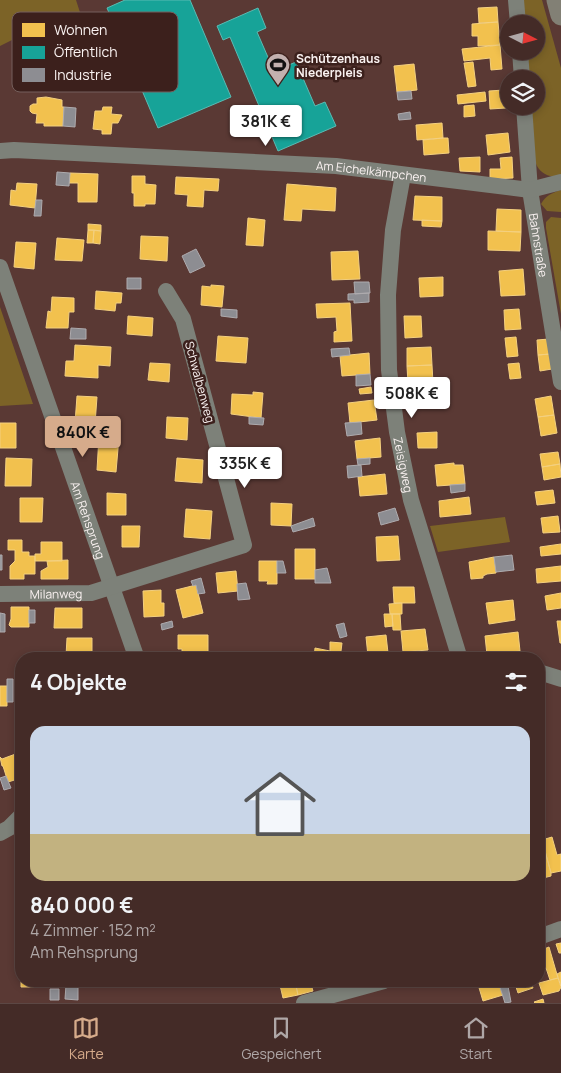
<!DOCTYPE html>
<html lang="de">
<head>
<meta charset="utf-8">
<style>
	:root { --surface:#442b27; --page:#4b332f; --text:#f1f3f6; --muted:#afa7a7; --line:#5c4744; --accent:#d6ab8b }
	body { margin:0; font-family:Manrope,sans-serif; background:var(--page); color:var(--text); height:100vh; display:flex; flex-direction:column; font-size:19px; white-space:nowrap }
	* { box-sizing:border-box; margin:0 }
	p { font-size:16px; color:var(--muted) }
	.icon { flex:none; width:28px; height:28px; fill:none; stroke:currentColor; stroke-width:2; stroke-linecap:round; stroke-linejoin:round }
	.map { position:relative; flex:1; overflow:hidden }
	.details { position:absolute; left:15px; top:652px; width:530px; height:335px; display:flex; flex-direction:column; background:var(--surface); border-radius:20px; box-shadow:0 2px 8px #0003,0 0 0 1px var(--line) }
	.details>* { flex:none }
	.needle { width:32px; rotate:96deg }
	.controls { position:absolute; left:500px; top:15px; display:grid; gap:10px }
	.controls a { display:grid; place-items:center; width:45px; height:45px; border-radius:50%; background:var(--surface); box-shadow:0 2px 8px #0003,0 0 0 1px var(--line); font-size:25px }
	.price { position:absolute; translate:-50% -42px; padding:0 11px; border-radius:5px; background:#fff; color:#222; font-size:16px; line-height:32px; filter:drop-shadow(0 1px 2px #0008) }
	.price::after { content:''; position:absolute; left:50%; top:30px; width:15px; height:11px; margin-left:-8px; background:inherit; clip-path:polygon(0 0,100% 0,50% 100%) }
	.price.active { background:var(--accent); color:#111 }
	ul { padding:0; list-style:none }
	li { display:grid; align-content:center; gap:10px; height:265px; padding:0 15px }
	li+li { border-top:1px solid var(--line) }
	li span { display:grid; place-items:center; height:155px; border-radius:15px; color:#555 }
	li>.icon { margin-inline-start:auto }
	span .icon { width:90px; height:90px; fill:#fffc; stroke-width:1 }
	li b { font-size:21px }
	h2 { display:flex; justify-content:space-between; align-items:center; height:60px; padding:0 15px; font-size:21px }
	.dock { display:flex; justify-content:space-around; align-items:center; height:70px; border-top:1px solid var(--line); background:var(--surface); font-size:14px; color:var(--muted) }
	.dock a { display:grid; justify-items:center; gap:2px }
	.dock .active { color:var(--accent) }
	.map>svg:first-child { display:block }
	.green { fill:#7c6327 }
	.homes { fill:#f2c14e; stroke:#f4d07f }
	.public { fill:#17a398; stroke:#5bbbb3 }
	.industry { fill:#8d8d92; stroke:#aeabae }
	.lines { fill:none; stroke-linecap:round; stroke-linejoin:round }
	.minor { stroke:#7d8179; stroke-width:16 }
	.major { stroke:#828075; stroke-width:21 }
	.labels { text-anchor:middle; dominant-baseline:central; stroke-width:5; stroke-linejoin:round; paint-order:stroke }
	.poi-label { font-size:12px; font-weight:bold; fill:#faf2f1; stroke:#3c201c; text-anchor:start }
	.street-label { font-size:12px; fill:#faf2f1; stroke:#3c201c }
	.key { fill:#3c201c; stroke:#755f5c; stroke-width:1 }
	.key-label { font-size:14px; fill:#faf2f1 }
</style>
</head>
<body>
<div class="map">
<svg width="561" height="1003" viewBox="0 0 561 1003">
	<rect width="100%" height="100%" fill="#5a3934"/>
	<path class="green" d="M0,0H76L94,56L71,58L50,21L0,46Z
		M522,0H542L561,68V176C552,178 542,175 537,166C531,154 532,120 532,106H536V79H530L527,51H536V24H525Z
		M561,190V212L547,211L541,204C546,195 552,193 561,190Z
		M551,217L561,218V314L546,228V222Z
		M0,307L33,404L0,406Z
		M505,517L510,542L438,552L430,526Z"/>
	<path class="homes" d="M497,7L498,22L479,23L478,8Z
		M498,22L500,45L478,46V36H472V24Z
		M500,45L502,69L491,70L490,58L464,61L462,49Z
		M473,62L476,86L468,87L464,63Z
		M414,64L417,90L397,92L394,66Z
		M504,90L506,108L490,109L489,91Z
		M485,92L486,101L458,104L457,95Z
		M46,97L62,100V107H64L63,126H44V123H36L37,114L32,113L30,111V106L33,104H37V98Z
		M474,105L475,116L464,117V106Z
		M103,107H112L111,114L122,115L118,123H112L111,134H102V130L93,129L95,111H102Z
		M442,123L443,138L417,140L416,125Z
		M508,133L510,152L488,155L486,135Z
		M443,138H448L449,153L424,155L423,140Z
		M480,157V172L460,171L459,158Z
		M512,157L513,178L490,179V169H501L500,158Z
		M70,173L98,174L97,202H78V183H69Z
		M132,176H145V184L156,185L155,204H145V206H134V193H132Z
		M176,177L219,179L218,191L204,190L203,207L187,206L188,195L175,194Z
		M17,183L37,184L35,208L10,205L11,190L16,191Z
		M287,184L336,188L335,211L302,209L301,221L284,220Z
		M415,196L442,197V221L413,220Z
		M497,209L521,210V232L496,231Z
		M248,218L265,220L263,246L246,245Z
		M422,220L442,221L441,227L422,226Z
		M88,224L101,225V231L88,230Z
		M88,230H94L93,243H87Z
		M94,230L101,231L100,244L93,243Z
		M488,231L521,232L520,251L488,250Z
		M141,236L168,237L167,261L140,259Z
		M57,238L84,240L82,261L55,260Z
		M16,242L36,243L34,269L14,267Z
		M358,251L360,279L332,280L331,252Z
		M523,269L525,295L501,296L499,271Z
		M443,277V296L420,297L419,278Z
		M211,285L224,286L222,307L201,305L202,286L211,287Z
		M96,291L122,293L121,303H116L115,311L95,309Z
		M52,297L74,298V312H69L68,328H46L48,311L51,312Z
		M350,303L352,341L334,342V332L337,331L336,317L317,318L316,304Z
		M519,309L521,329L505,330L504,310Z
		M128,316L153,318L152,336L127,334Z
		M404,316H421L422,337L405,338Z
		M218,336L248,338L246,363L216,361Z
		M516,337L518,356L507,357L505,338Z
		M549,339L550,354L538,355L537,340Z
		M75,345L111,347L110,366L98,365V378L65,376L66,361H74Z
		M431,347L432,365L407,366V348Z
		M369,353L370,374L342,376L340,356Z
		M550,354L552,369L540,371L538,355Z
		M150,363L170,364L169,382L148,380Z
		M519,363L521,378L510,379L508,364Z
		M432,365L433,383L408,384L407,366Z
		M371,387L372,393L360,394L359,389Z
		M253,392L263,393L261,418L231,414L232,394L253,395Z
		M77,396L97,397L95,424L75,423Z
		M551,396L554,415L538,417L535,399Z
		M374,400L377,420L350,423L348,403Z
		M554,415L557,433L541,436L538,417Z
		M167,417L188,418L187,440L166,438Z
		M0,423H16V448H0Z
		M437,432V448H418L417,433Z
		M99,436L119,437L116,472L97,470Z
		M380,438L381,457L357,459L355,441Z
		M248,448L274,450L273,473L247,471Z
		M558,452L560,464L542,467L540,454Z
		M6,458L32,459L31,486H5Z
		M177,458L203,460L202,483L175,481Z
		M454,463V465H463L465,484L437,486L435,465Z
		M560,464L561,477L544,480L542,467Z
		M385,474L387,494L360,496L358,477Z
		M553,490L555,503L537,505L535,492Z
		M107,493L126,494V515H107Z
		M469,497L471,514L440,517L439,501Z
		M20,498H43L42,522H20Z
		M271,503L292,504L291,526L271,525Z
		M186,509L212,511L210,539L184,537Z
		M558,516L560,532L543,533L541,518Z
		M122,526H140L139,547H122Z
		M398,536L400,560L377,561L376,537Z
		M8,540H22V552H29V556H35V574H24V579H10V566L15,561V550H8Z
		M41,542H62V561H35V554H41Z
		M561,544V554L541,556L540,547Z
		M295,549H315V579H295Z
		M494,557L496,573L487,574L483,576V578L471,579L469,562Z
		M68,560V579H41V571L48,567L47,561Z
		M259,561H277V584H267L268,581H259Z
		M561,566V581L537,583L536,569Z
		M236,571L238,591L218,593L216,573Z
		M196,585L203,613L183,618L176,590Z
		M393,587H414L415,603H394Z
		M161,590V603H164V616L144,617L143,591Z
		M561,593V608L547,610L545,596Z
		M513,600L515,620L489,624L486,603Z
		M402,603V614H390L389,604Z
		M11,607H29V627H11L9,625L11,619Z
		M55,608H82V628H54Z
		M384,614H392L393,626L385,627Z
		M392,614H400L401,630H393Z
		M557,621H561V643H560Z
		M425,629L428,650L403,652L401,631Z
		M518,632L520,651L487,655L485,636Z
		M178,635H208V659H182V649H178Z
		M386,635L388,653L368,656L366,637Z
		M67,638H92V656H66Z
		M330,642L342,643L340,659H314L315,648L330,651Z
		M274,654L299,656V659H274Z
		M0,686H7V706H0Z
		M21,752V778L8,782L3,766H2L0,757L2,759Z
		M541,836L551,873V876L543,878L542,876L539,877V837Z
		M552,837L557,855L561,854V871L551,873L542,840Z
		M19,874H21V887H19Z
		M19,887H21V900H19Z
		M19,913H21V926H20Z
		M561,943V953H559L556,944Z
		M549,947L558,978L550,980L546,968L541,969L539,962V951Z
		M561,972V986L557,974Z
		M558,978L561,987L559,991L543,995L539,983Z
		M21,981H36V987H21Z
		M279,981H295L298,995L283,998Z
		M295,981H310L313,991L298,995Z
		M477,981H498L503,995L483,1001Z
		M514,981H531L533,988L518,993Z
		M543,999L544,1003H535L534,1002Z"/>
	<path class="public" d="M125,0H190L231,97L158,128L107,8Z
		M258,8L266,28L257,32L274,71L296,62L315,106L325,102L336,126L278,151L230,37L223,40L217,26Z"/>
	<path class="industry" d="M411,91L412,99L398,100L397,92Z
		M64,107L76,108L75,127L63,126Z
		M410,112L411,119L399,120L398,114Z
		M57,172L70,173L69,186L56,185Z
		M36,200H42L41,216H34Z
		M196,249L205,266L190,273L182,256Z
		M127,278H141V289H127Z
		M354,282H369L370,293L355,294Z
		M369,293V302L354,303V300H348V294Z
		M221,309L237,310V318L221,316Z
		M71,328L86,329V339H70Z
		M349,348L350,355L332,357L331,349Z
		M370,374L371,385L356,386V375Z
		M249,417L264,418L263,425L249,424Z
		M361,422L362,434L347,436L345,423Z
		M370,458V464L358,465L357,459Z
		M361,465L362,476L348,478L347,466Z
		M465,484V491L451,493L450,485Z
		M395,508L399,520L381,525L378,513Z
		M313,518L315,526L293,532L291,526Z
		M0,555H2V570H0Z
		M512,555L514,570L496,572L494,557Z
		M277,561H283L286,573H277Z
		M327,568L331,583H315V570Z
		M201,578L205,593L198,594L196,585L193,586L191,581Z
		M246,583L250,599L238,600L237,584Z
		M29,610H35V623H29Z
		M0,613L5,614V632H0Z
		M172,621L173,627L162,630L161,624Z
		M344,623L347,636L340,638L336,625Z
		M7,679H13V702H7Z
		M6,776L11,788L4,790L0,778Z
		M498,981H507L511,1002L505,1003Z
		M66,985L78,986V1000L65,999Z
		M50,989H59V1000H50Z"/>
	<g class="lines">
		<g class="minor">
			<path d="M516,0L518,24"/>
			<path d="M520,51L522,79"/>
			<path id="s1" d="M524,106L530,190L561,382"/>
			<path id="s2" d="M0,151L14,150L336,166L530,190L561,182"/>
			<path id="s3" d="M403,175L393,230L388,295L389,370L397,432L411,500L460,659"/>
			<path id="s4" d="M0,267L137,659"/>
			<path id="s5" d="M0,594L91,593L244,545L183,319L166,291"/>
			<path d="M539,672L561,679"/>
			<path d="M0,833L9,828L21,816"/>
			<path d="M539,937L561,929"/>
			<path d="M304,1003L384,981"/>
		</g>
		<path class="major" d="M557,0L561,15"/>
	</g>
	<defs>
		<symbol id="stadium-pin" viewBox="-11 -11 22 30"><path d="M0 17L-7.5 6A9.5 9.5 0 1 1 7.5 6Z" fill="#c2b1af" stroke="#3c201c"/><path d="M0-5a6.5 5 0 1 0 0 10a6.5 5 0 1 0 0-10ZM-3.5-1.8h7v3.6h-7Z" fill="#111"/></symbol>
	</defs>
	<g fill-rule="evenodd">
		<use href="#stadium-pin" x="264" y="51" width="28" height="38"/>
	</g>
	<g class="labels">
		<g class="poi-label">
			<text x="296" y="58">Schützenhaus<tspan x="296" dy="14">Niederpleis</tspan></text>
		</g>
		<g class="street-label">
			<text stroke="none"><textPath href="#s2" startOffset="372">Am Eichelkämpchen</textPath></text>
			<text stroke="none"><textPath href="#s1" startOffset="140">Bahnstraße</textPath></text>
			<text transform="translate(200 382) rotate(75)">Schwalbenweg</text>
			<text stroke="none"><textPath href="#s3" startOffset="292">Zeisigweg</textPath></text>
			<text stroke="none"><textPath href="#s4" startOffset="268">Am Rehsprung</textPath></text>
			<text stroke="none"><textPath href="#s5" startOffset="56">Milanweg</textPath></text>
		</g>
	</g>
	<rect x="12" y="12" width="166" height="80" rx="8" class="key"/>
	<rect x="22" y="23" width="23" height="14" fill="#f2c14e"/>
	<rect x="22" y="46" width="23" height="13" fill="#17a398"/>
	<rect x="22" y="68" width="23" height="14" fill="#8d8d92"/>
	<g class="key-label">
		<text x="54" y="35">Wohnen</text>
		<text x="54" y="57">Öffentlich</text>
		<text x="54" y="80">Industrie</text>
	</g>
</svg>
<div class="controls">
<a><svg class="needle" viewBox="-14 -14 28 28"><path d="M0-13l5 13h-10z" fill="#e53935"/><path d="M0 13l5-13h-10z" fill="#afa7a7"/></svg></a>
<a><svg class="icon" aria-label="layers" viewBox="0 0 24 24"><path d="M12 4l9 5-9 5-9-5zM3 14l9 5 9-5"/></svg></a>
</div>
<b class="price" style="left:266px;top:147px">381K €</b>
<b class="price" style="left:412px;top:419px">508K €</b>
<b class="price active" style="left:83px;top:458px">840K €</b>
<b class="price" style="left:245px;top:489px">335K €</b>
<section class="details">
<h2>4 Objekte<svg class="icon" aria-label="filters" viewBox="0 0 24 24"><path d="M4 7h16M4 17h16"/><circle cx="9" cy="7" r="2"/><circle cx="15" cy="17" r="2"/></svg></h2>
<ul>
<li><span style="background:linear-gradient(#c9d6e8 70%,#c2b280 0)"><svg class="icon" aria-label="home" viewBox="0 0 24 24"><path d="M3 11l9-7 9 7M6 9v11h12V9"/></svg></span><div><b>840 000 €</b><p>4 Zimmer · 152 m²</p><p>Am Rehsprung</p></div></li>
</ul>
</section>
</div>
<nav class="dock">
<a class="active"><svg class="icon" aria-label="map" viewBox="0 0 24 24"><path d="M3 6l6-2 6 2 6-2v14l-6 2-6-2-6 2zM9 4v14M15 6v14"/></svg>Karte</a>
<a><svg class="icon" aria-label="saved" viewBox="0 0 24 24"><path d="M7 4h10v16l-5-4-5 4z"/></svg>Gespeichert</a>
<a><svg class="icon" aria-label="home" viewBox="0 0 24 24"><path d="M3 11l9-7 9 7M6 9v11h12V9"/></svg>Start</a>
</nav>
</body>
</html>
